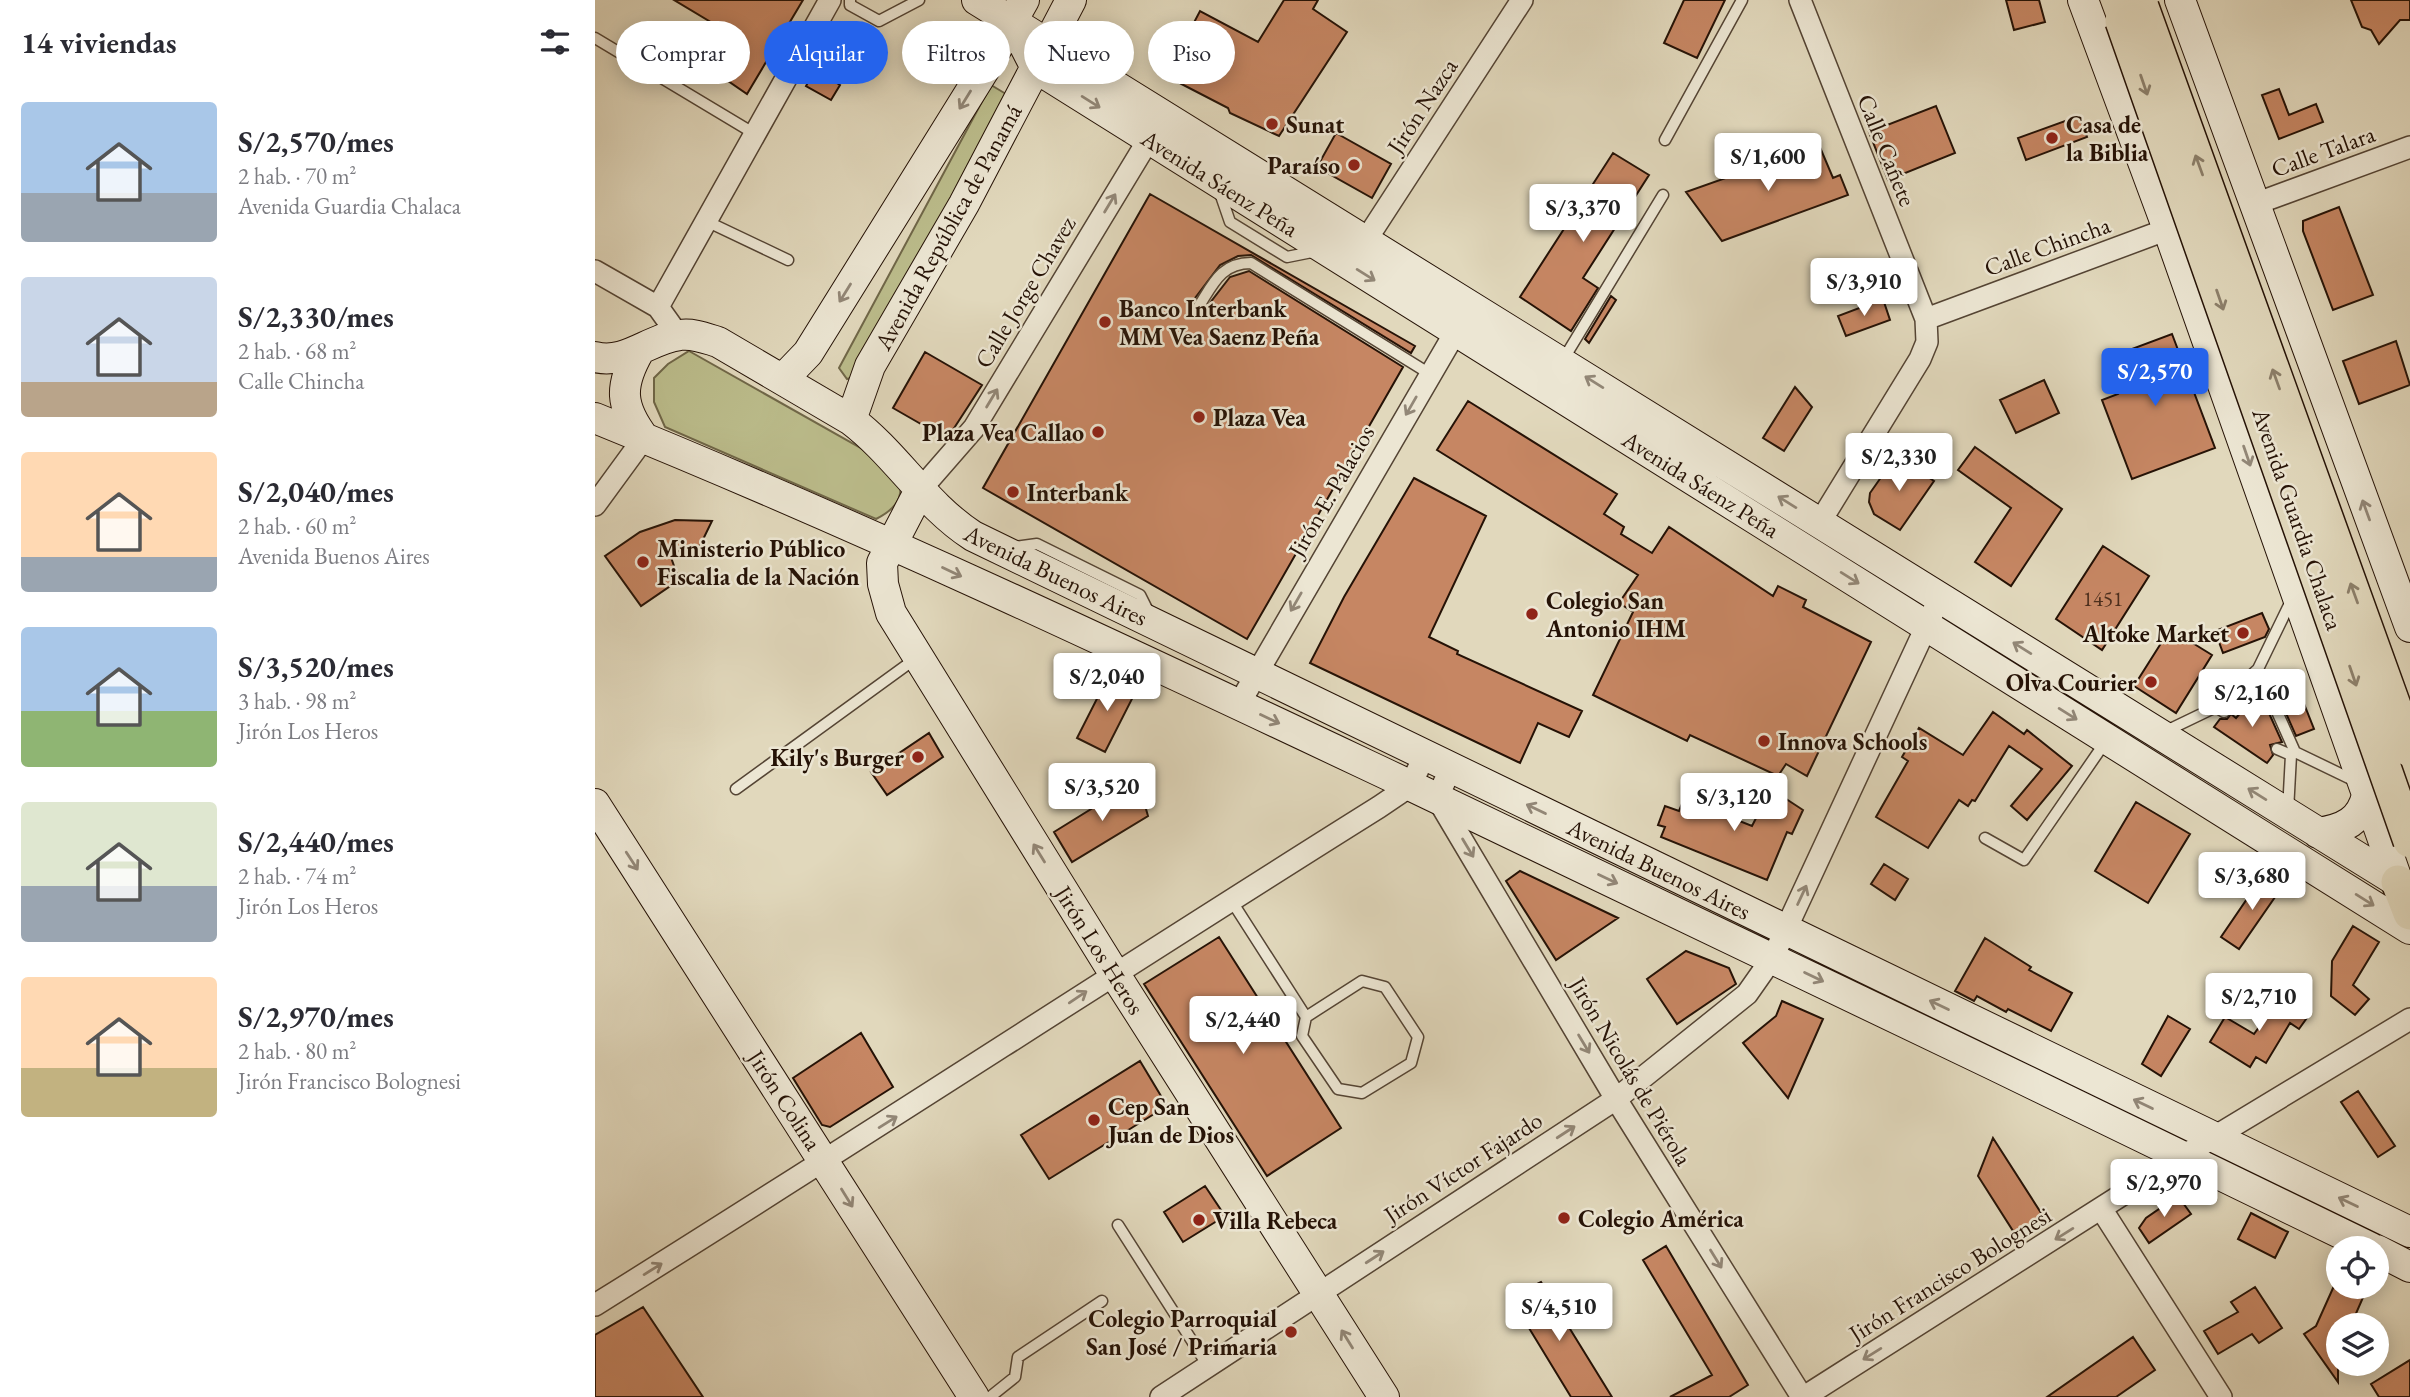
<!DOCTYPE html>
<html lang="es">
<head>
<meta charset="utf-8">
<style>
	:root { --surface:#fff; --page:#f2f2f3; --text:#2b2b33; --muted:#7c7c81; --accent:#2563eb }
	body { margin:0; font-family:"EB Garamond",serif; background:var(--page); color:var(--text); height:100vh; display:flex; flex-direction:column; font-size:26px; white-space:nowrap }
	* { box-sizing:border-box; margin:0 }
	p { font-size:23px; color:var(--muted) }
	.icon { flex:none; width:38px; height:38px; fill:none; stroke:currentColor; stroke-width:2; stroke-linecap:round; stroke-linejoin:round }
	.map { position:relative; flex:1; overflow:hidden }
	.sheet { display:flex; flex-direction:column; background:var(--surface); width:595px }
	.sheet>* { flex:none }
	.hud { position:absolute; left:21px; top:21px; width:665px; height:63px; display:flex; gap:14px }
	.tools { position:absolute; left:1731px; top:1236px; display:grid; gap:14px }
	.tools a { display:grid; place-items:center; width:63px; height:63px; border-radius:50%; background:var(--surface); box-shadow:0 4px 18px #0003; font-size:35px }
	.price { position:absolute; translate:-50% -60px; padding:0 16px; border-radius:7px; background:#fff; color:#222; font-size:23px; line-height:46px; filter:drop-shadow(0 2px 4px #0008) }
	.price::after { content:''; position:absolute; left:50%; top:42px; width:21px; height:16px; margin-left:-10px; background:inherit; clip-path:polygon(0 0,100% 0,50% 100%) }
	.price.active { background:var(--accent); color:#fff }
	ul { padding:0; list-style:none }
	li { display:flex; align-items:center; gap:21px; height:175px; padding:0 21px }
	li span { display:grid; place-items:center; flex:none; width:196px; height:140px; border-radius:7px; color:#555 }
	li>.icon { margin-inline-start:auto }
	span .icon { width:84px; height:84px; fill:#fffc; stroke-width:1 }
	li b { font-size:30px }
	h2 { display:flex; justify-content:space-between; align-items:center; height:84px; padding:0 21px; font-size:30px }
	.chip { padding:0 24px; border-radius:32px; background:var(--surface); box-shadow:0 4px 18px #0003; font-size:24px; line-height:63px }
	.chip.active { background:var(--accent); color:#fff }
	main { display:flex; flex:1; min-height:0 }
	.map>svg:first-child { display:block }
	.green { fill:#bbbc8b; stroke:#706748; stroke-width:2 }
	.building { fill:#c68663; stroke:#251206; stroke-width:2 }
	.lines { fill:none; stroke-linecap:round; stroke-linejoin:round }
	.lane-casing { stroke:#544434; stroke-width:13 }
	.street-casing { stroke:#544434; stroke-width:24 }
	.secondary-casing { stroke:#251206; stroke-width:32 }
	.primary-casing { stroke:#251206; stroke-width:36 }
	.lane { stroke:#ece6d3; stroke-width:10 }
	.street { stroke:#ece6d3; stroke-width:21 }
	.secondary { stroke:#ece6d3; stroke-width:30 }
	.primary { stroke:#e1d8bc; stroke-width:33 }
	.primary-bridge-casing { stroke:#251206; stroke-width:36; stroke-linecap:butt }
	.primary-bridge { stroke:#e1d8bc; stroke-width:33 }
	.oneway { stroke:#8c7f6a }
	.oneway2 { stroke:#928777 }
	.poi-dot { fill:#8f2418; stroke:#ece6d3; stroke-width:2.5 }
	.labels { text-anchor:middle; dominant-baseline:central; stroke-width:5; stroke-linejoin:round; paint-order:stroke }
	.number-label { font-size:21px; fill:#4d2f1d }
	.street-label { font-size:24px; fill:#251206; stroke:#ece6d3 }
	.poi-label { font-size:24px; font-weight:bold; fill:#251206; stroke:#ece6d3; text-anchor:start }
</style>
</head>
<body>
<main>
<section class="sheet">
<h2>14 viviendas<svg class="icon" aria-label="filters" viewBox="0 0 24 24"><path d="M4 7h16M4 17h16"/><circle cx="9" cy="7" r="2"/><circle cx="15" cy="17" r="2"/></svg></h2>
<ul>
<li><span style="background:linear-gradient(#a9c7e8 65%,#9aa5b1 0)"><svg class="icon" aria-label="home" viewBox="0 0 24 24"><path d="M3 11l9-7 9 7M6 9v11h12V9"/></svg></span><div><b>S/2,570/mes</b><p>2 hab. · 70 m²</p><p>Avenida Guardia Chalaca</p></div></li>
<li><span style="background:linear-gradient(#c9d6e8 75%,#b9a48a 0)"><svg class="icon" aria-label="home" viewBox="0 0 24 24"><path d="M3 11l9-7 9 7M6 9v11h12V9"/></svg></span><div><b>S/2,330/mes</b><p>2 hab. · 68 m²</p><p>Calle Chincha</p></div></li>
<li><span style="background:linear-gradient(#ffd9b3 75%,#9aa5b1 0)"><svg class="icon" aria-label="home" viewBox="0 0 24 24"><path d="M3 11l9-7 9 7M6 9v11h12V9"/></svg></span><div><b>S/2,040/mes</b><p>2 hab. · 60 m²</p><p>Avenida Buenos Aires</p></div></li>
<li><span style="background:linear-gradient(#a9c7e8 60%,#8fb573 0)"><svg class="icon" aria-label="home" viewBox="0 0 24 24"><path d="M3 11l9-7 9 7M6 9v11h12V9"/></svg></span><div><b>S/3,520/mes</b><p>3 hab. · 98 m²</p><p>Jirón Los Heros</p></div></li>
<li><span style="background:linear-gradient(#dfe7d0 60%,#9aa5b1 0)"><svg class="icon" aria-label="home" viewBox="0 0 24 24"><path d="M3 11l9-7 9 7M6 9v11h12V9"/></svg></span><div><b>S/2,440/mes</b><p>2 hab. · 74 m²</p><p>Jirón Los Heros</p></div></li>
<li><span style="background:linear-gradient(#ffd9b3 65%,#c2b280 0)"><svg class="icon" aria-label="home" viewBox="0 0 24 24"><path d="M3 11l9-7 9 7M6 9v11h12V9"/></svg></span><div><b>S/2,970/mes</b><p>2 hab. · 80 m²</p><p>Jirón Francisco Bolognesi</p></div></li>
</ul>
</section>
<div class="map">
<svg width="1815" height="1397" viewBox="0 0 1815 1397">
	<rect width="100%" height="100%" fill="#e1d8bc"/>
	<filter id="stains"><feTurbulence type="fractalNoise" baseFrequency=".00286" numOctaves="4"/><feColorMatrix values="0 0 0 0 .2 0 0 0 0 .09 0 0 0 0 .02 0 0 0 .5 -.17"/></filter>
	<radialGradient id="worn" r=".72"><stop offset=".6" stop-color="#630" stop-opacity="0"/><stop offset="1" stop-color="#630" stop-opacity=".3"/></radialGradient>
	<path class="green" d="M396,85L411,94L363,184V207L269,374L252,379L244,368Z
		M94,351L301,468C311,493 305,507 281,519L70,427L59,402V378L73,364Z"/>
	<path class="building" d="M79,0H208L152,94L107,63L129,30Z
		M689,0H723L718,9L752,32L684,136L635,113L633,108L571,76L605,11L663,42Z
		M1089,0H1130L1102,58L1069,43Z
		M1411,0H1444L1450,22L1419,30Z
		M1756,0H1815V20H1805L1784,44L1776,30L1767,27Z
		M220,70L245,85L236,100L211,86Z
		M1684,89L1694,115L1721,104L1728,122L1684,139L1667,95Z
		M1341,106L1360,153L1293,180L1274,132Z
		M1484,116L1492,137L1431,160L1423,138Z
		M741,133L796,164L777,198L722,167Z
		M1224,145L1238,178L1245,175L1253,195L1127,241L1091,192Z
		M1018,153L1054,175L988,278L1003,288L976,331L925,297Z
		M555,194L820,346L816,353L656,255L643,256L625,265L597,302V310L607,313L635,277L654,271L808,367L652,639L388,488Z
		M1744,207L1778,295L1738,310L1708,231V221Z
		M1016,296L1021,300L994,343L990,339Z
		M1288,299L1295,320L1251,336L1243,316Z
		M1577,334L1620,448L1537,479L1507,400L1523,394L1510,359Z
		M1801,341L1815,385L1764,404L1748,361Z
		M330,352L387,385L352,439L298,408Z
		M1449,380L1464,413L1421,433L1405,400Z
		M1200,387L1217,407L1189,451L1168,438Z
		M873,401L1022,494L1009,514L1029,527L1026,534L1057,553L1074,527L1178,596L1183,586L1211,600L1208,607L1276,642L1212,776L1191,764L1183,776L1095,735L1092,741L998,695L1038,612L1024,603L1043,575L842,450Z
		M1380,447L1467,509L1416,586L1380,562L1416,508L1363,470Z
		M1301,456L1339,481L1305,530L1279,514L1274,502L1275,493Z
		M819,478L891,516L834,637L863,651L862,654L987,711L974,737L943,723L925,763L715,663L749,597Z
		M80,520L117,521L99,558L72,546L84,580L46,606L10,556L45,532Z
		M1508,546L1554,576L1507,650L1461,619Z
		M1667,613L1674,629L1670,637L1628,653L1620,631Z
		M1575,629L1617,655L1581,713L1539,686Z
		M1696,671L1719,729L1701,736L1676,679Z
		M514,675L542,689L510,752L482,738Z
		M1664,691L1687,742L1675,745L1678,755L1672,763L1619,727L1625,719H1632L1636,714L1641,718Z
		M1398,712L1429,734L1432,730L1477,766L1432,820L1416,806L1447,769L1414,746L1380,801L1377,800L1373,806L1364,800L1333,848L1281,817L1313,761L1307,757L1324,728L1368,755Z
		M334,733L348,757L292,795L276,772Z
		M535,785L547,795L553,816L477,862L459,832Z
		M1176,789L1208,810L1197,834L1192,832L1172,880L1066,837L1070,827L1063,825L1070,806L1084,811L1089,799L1157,826Z
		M1541,802L1595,834L1553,903L1500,871Z
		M1289,864L1313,879L1300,900L1276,884Z
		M925,871L1023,918L961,960L911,881Z
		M1669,874L1687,887L1644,949L1626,937Z
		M1758,926L1784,942L1758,985L1774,999L1760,1015L1736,996L1737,961Z
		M624,937L746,1128L672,1176L549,984Z
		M1390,938L1436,967L1434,970L1477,993L1456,1031L1413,1009L1411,1012L1382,996L1379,1001L1360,991Z
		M1091,951L1134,968L1141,984L1082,1024L1052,979Z
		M1687,995L1714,1015L1704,1029L1695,1023L1671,1063L1661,1057L1655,1067L1615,1042L1630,1017L1659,1034Z
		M1187,1001L1228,1019L1193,1098L1148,1043L1181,1016Z
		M1573,1016L1595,1029L1566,1076L1547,1064Z
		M266,1033L298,1087L235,1127L227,1125L198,1078Z
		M545,1061L572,1106L454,1179L426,1135Z
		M1763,1091L1800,1146L1783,1157L1746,1102Z
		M1398,1138L1448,1216L1420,1234L1383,1176Z
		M610,1186L630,1216L588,1242L569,1212Z
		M1583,1196L1596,1214L1554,1243L1544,1228L1551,1218Z
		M1656,1213L1693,1232L1680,1258L1643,1239Z
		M1071,1246L1153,1385L1134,1397H1075L1117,1375L1048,1260Z
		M1743,1277V1286H1773L1756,1325H1743V1382L1709,1334L1721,1326Z
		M946,1282L1017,1397H976L915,1297Z
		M1660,1287L1687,1328L1664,1343L1657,1334L1623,1354L1609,1331L1643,1312L1636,1302Z
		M48,1307L108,1397H0V1335Z
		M1538,1337L1560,1370L1521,1397H1452Z
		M1815,1360V1397H1784L1776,1384Z"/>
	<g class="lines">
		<defs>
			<path id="lane" d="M255,0V5L284,21L324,0
				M0,38L160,134
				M212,42L243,52L256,45
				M1070,140L1147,0
				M624,190L635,222L692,257L722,251
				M111,221L193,260
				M604,306C618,284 626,263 656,263L835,374
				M968,360L1068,195
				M420,547L442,544L545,595L555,615
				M1697,599L1663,669L1700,752L1760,781
				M1621,707L1663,669
				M1569,732L1621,707L1629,712
				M1682,749L1696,755L1693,811
				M141,789L320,659
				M1390,838L1429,860L1511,741
				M636,900L711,1017L707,1036L743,1089L767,1093L816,1063L823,1037L790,987L767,981L711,1017
				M523,1225L613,1366
				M395,1397L420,1377L423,1357L507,1301"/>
			<path id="street" d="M1205,0L1331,319
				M1660,204L1815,147
				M771,240L927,0
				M0,271L63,307L83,335
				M63,307L235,0
				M325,490L379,428L560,129
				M0,505L49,438
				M1225,522L1325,359L1332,342L1331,319L1573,229
				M644,704L868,319
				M856,768L842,798L1021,1099L1207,1397
				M1507,1210L1626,1397
				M0,1305C263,1141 522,971 784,807L815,786L830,755
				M566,1397L1021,1099L1152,994L1178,957L1345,597
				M1209,1397L1588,1156L1815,1019"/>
			<path id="secondary" d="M382,0L1803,882
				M1488,0L1573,229L1803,882
				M1585,0L1815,627
				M417,21L441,68L1815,929
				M44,351C24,386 25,406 49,438
				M0,357C31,365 55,338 85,335C98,333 110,338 123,342L256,420C301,454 330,505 378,536L1815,1232
				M188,379L213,353L394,62L429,0
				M0,418C274,529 541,656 808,782C1132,936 1454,1091 1776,1248
				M256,420L275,366L369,204L476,0
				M325,490L287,563L288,584L296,613L519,973L789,1397
				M0,804L379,1397
				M1723,833C1749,829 1766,821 1772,795
				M1782,1250L1815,1267"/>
			<path id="primary" d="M1803,882L1815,913"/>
		</defs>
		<use href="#lane" class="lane-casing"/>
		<use href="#street" class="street-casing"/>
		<use href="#secondary" class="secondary-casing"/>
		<use href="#primary" class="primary-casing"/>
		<use href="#lane" class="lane"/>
		<use href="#street" class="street"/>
		<use href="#secondary" class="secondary"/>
		<use href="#primary" class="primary"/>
		<defs>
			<path id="primary-bridge" d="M1547,7L1815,750
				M1527,21L1815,841"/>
		</defs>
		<use href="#primary-bridge" class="primary-bridge-casing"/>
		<use href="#primary-bridge" class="primary-bridge"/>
	</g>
	<defs><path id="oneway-shaft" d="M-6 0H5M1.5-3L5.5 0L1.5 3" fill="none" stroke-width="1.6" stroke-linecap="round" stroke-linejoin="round" transform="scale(1.75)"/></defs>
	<g class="oneway">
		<use href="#oneway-shaft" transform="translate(1549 85) rotate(71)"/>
		<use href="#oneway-shaft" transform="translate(1604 165) rotate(-110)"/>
		<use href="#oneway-shaft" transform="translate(1625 300) rotate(71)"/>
		<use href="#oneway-shaft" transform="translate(1681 379) rotate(-110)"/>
		<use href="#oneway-shaft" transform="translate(1759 593) rotate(-110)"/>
		<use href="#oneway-shaft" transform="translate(1758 676) rotate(71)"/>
	</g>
	<g class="oneway2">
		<use href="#oneway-shaft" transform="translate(370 100) rotate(122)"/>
		<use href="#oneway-shaft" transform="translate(496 102) rotate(32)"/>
		<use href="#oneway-shaft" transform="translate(515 203) rotate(-59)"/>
		<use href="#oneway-shaft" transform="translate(771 275) rotate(32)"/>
		<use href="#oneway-shaft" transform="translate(250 293) rotate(122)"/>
		<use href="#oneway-shaft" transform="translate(999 382) rotate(-148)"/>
		<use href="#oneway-shaft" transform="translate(397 398) rotate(-59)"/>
		<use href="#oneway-shaft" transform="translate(816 406) rotate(120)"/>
		<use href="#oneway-shaft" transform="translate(1652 456) rotate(71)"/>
		<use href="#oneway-shaft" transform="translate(1192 502) rotate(-148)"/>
		<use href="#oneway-shaft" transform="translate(1771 510) rotate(-110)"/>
		<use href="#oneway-shaft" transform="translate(357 572) rotate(25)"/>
		<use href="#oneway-shaft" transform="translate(1255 578) rotate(32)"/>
		<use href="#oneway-shaft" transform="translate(701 602) rotate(120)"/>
		<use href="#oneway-shaft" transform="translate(1427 648) rotate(-148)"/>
		<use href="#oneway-shaft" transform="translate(1473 714) rotate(32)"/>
		<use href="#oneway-shaft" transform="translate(675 719) rotate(25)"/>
		<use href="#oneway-shaft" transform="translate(1662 794) rotate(-148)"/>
		<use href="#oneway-shaft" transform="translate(941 809) rotate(-154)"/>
		<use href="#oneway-shaft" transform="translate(873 848) rotate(59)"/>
		<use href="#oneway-shaft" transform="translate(444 853) rotate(-122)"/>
		<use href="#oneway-shaft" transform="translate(37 861) rotate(57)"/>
		<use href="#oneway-shaft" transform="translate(1013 879) rotate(25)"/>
		<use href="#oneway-shaft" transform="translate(1207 895) rotate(-65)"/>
		<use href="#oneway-shaft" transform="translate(1770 900) rotate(32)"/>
		<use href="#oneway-shaft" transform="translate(1219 977) rotate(26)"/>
		<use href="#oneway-shaft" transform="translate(483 997) rotate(-34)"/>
		<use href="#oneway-shaft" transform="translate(1344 1005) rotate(-154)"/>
		<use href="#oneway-shaft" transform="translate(989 1044) rotate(59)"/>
		<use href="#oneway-shaft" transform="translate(1548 1104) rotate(-154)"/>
		<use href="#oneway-shaft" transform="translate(293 1122) rotate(-32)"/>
		<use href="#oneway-shaft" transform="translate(971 1132) rotate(-33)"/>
		<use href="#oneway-shaft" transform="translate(252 1198) rotate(58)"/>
		<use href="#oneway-shaft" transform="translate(1753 1202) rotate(-154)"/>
		<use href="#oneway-shaft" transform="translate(1469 1234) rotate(148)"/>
		<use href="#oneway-shaft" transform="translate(780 1257) rotate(-33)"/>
		<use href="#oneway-shaft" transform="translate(1121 1259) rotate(58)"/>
		<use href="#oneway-shaft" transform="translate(58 1269) rotate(-32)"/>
		<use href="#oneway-shaft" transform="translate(752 1339) rotate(-122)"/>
		<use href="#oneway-shaft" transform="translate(1277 1354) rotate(148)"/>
	</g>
	<g class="poi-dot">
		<circle cx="677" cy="124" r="7"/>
		<circle cx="1457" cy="138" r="7"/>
		<circle cx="759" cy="165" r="7"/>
		<circle cx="510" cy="322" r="7"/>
		<circle cx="604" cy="417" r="7"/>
		<circle cx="503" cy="432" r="7"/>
		<circle cx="418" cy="492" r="7"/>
		<circle cx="48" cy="562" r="7"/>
		<circle cx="937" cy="614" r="7"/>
		<circle cx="1648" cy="633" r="7"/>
		<circle cx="1556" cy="682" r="7"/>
		<circle cx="1169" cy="741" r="7"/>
		<circle cx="323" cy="757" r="7"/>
		<circle cx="499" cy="1120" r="7"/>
		<circle cx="969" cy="1218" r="7"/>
		<circle cx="604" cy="1220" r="7"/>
		<circle cx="696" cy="1332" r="7"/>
	</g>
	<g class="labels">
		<g class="number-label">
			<text x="1508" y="598">1451</text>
		</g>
		<g class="street-label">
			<text transform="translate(827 106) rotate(-57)">Jirón Nazca</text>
			<text transform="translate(1292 150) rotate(68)">Calle Cañete</text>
			<text transform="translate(1728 151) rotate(-20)">Calle Talara</text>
			<text transform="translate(625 183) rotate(32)">Avenida Sáenz Peña</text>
			<text transform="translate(353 227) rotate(-61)">Avenida República de Panamá</text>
			<text transform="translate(1452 246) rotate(-20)">Calle Chincha</text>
			<text transform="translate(430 292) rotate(-59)">Calle Jorge Chavez</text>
			<text transform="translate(1106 484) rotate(32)">Avenida Sáenz Peña</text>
			<text transform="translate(736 491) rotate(-60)">Jirón E. Palacios</text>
			<text transform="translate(1703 519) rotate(71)">Avenida Guardia Chalaca</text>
			<text transform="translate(461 575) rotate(26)">Avenida Buenos Aires</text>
			<text transform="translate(1064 869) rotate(26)">Avenida Buenos Aires</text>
			<text transform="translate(505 950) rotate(58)">Jirón Los Heros</text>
			<text transform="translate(1036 1071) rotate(59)">Jirón Nicolás de Piérola</text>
			<text transform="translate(190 1100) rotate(57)">Jirón Colina</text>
			<text transform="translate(868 1167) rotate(-33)">Jirón Víctor Fajardo</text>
			<text transform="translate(1355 1274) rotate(-32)">Jirón Francisco Bolognesi</text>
		</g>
		<g class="poi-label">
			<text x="691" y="124">Sunat</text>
			<text x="1471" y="124">Casa de<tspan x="1471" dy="28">la Biblia</tspan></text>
			<text x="745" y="165" text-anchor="end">Paraíso</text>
			<text x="524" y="308">Banco Interbank<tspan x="524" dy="28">MM Vea Saenz Peña</tspan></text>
			<text x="618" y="417">Plaza Vea</text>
			<text x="489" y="432" text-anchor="end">Plaza Vea Callao</text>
			<text x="432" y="492">Interbank</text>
			<text x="62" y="548">Ministerio Público<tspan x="62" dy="28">Fiscalia de la Nación</tspan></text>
			<text x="951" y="600">Colegio San<tspan x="951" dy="28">Antonio IHM</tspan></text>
			<text x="1634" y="633" text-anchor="end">Altoke Market</text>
			<text x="1542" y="682" text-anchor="end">Olva Courier</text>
			<text x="1183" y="741">Innova Schools</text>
			<text x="309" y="757" text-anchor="end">Kily's Burger</text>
			<text x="513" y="1106">Cep San<tspan x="513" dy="28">Juan de Dios</tspan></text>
			<text x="983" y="1218">Colegio América</text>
			<text x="618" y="1220">Villa Rebeca</text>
			<text x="682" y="1318" text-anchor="end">Colegio Parroquial<tspan x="682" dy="28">San José / Primaria</tspan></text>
		</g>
	</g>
	<rect width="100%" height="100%" filter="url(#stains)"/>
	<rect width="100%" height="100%" fill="url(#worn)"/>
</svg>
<div class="tools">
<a><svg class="icon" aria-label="locate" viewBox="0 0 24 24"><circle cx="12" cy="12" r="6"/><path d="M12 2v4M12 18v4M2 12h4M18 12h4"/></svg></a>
<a><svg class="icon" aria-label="layers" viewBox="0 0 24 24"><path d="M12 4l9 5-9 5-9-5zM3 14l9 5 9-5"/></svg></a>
</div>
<b class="price" style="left:1173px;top:193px">S/1,600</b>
<b class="price" style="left:988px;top:244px">S/3,370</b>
<b class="price" style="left:1269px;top:318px">S/3,910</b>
<b class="price active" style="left:1560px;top:408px">S/2,570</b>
<b class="price" style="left:1304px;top:493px">S/2,330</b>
<b class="price" style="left:512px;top:713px">S/2,040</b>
<b class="price" style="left:1657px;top:729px">S/2,160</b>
<b class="price" style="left:507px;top:823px">S/3,520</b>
<b class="price" style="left:1139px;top:833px">S/3,120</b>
<b class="price" style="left:1657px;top:912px">S/3,680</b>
<b class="price" style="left:1664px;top:1033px">S/2,710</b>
<b class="price" style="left:648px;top:1056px">S/2,440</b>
<b class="price" style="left:1569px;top:1219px">S/2,970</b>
<b class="price" style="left:964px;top:1343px">S/4,510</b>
<div class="hud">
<a class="chip">Comprar</a>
<a class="chip active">Alquilar</a>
<a class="chip">Filtros</a>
<a class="chip">Nuevo</a>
<a class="chip">Piso</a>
</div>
</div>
</main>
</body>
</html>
